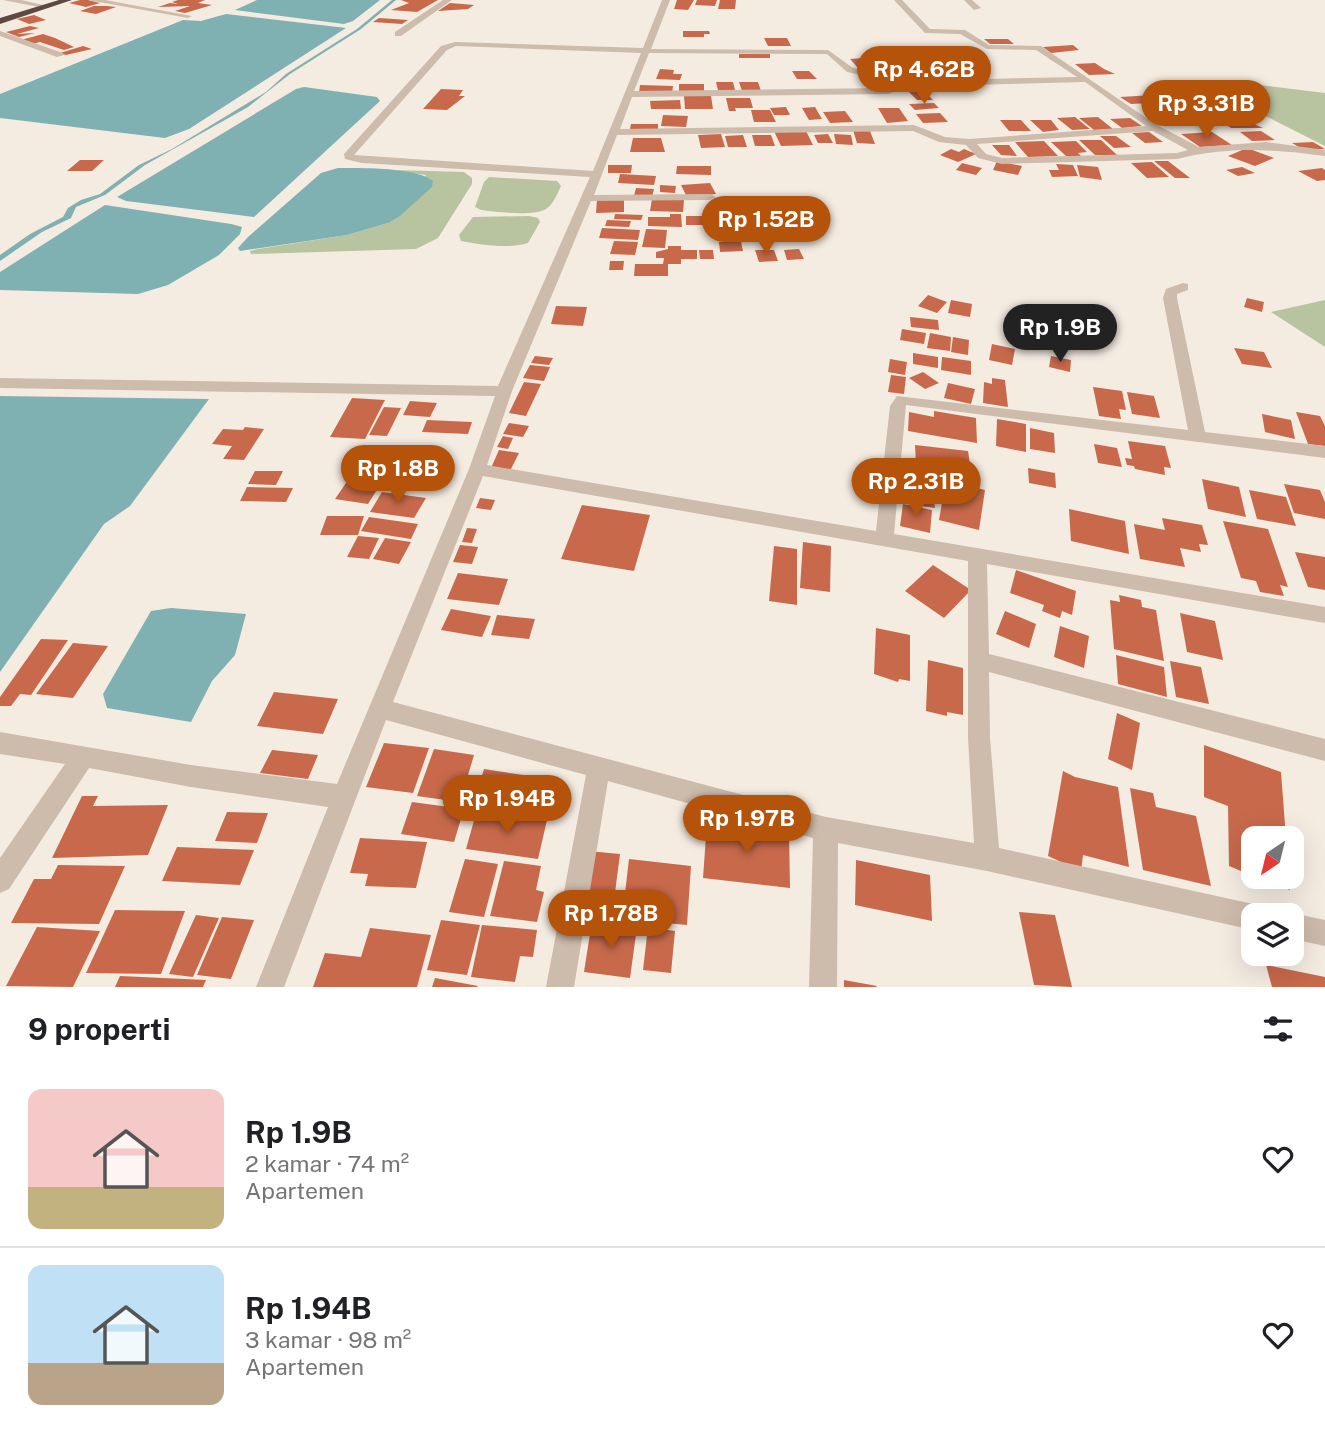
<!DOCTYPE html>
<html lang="id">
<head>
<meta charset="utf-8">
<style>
	:root { --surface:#fff; --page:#f6f6f6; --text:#202124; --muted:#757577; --line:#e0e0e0; --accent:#b45309 }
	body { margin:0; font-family:"Public Sans",sans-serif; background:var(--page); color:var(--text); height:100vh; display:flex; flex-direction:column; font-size:26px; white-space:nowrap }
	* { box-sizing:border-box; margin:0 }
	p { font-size:23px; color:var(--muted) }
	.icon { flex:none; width:38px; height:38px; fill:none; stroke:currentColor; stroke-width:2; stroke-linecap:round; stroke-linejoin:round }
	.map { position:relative; height:987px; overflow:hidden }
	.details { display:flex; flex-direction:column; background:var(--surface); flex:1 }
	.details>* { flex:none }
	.needle { width:46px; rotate:215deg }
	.buttons { position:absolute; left:1241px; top:826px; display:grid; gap:14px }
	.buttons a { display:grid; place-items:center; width:63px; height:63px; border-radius:14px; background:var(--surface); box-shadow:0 7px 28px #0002; font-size:35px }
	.price { position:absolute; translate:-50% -60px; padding:0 16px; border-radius:24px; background:var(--accent); color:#fff; font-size:23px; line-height:46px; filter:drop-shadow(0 2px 4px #0008) }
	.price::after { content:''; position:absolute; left:50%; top:42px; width:21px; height:16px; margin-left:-10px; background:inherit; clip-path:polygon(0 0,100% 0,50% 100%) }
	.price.on { background:#222; color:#fff }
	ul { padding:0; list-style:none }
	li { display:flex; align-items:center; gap:21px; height:175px; padding:0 28px }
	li+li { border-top:2px solid var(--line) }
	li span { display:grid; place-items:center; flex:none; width:196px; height:140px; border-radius:14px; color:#555 }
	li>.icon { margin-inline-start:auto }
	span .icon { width:84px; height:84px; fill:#fffc; stroke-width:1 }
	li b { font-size:30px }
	h2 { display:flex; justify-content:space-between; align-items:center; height:84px; padding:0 28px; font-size:30px }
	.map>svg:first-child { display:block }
	.green { fill:#b8c4a0 }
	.water { fill:#7fb0b2 }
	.building { fill:#c8694b }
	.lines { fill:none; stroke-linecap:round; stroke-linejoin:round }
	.minor { fill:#cdbbac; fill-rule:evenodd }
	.highway { fill:#5c4a42; fill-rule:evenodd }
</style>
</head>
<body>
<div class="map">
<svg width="1325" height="987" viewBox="0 0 1325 987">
	<rect width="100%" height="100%" fill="#f4ebe1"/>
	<path class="green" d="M1259,85L1325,93V146L1208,87Z
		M393,170L464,172L472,178V184L438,238L416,249L251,254L250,251L258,249L347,235L388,223L426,175Z
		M489,177L557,181L561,186C557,194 553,206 544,210C531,216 496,212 481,210L475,207L484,182Z
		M529,216L538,218L540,222L528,243C508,249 482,245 461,241L459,235L473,217Z
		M1325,300V347L1271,312Z"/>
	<path class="water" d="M257,0H380L353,21L344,24L235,10Z
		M392,0H396L361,29L290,74L248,107L145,165L105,195L76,207L71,218L42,232L0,261V255L30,234L63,217L68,208L81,200L100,194L139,165L172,149L266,92L286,74L357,29Z
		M226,14L346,28L189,129L165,138L0,118V94L183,20L201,21Z
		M304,87L377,97L380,101L254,217L126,201L117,197L296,89Z
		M338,168C361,168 416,167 433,181L432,187L400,216L388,223L347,235L240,251L238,248L248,237L321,173Z
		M105,205L231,224L242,227L240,234L219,255L168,285L138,294L0,290V272Z
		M0,396L209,399L130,506L104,524L0,672Z
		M171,608L246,614L235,655L212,681L191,722L107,708L103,694L151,611Z"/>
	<path class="building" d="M80,0H88L100,3L86,7L69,3Z
		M178,0H205L198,3L212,5L185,13L175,11L190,6L158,7L170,3L178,4L172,2Z
		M401,0H438L417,12L391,10L409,3Z
		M677,0H694L688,10L674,9Z
		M697,0H717L715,6L695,5Z
		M720,0H736L735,9H718Z
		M450,3L474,5L468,9L438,11Z
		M94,6H107L116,7L96,14L80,11Z
		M34,15L46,20L29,24L17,19Z
		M379,18L408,20L402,24L373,22Z
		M30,26L39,28L17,34L35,33L19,37L6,32Z
		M683,31H709L710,34H704V37H683Z
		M43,34L55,38L74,47L64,50L40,42L33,44L21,40Z
		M764,38H787L791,46H768Z
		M984,39H1008L1014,44H990Z
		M1073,45L1079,50L1051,53L1043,47Z
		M83,46L92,49L66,55L60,53Z
		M739,54H770V58H739Z
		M863,58L872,70H860L850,59Z
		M1095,63L1104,69L1115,74L1089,75L1075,64Z
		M924,67H945L955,77L933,78Z
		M908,68H922L930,76L916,77Z
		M660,69L674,70L673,74H682L680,80L656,79Z
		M792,71H809L817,79H797Z
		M903,71L909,78L892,79L886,72Z
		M716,82H733L735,90H718Z
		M739,82H758L761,91H742Z
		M679,84H704V91H679Z
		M640,85L673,86L672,94L639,93Z
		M441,89L463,90L459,96H465L447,110L423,109Z
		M908,91H924L933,100H917Z
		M1181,93H1197L1218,104L1201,102Z
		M1154,95L1174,109H1158L1149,103L1131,104L1120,97Z
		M684,96H711L713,109H685Z
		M726,98H750L753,108H735L736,111H729Z
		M680,100L681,109H651L650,101Z
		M934,103L939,108L915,110L909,104Z
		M786,107L790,115H774L770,108Z
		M815,107L822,119L809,120L802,108Z
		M878,108H899L908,121L887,123Z
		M751,110H770L776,122H754Z
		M845,111L853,122L830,123L823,112Z
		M940,113L948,122L923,123L916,114Z
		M1176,113L1191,122L1163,124L1148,115Z
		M663,115L688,116L686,127L661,126Z
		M1075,117L1090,129L1072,130L1057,118Z
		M1098,117L1113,129L1094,130L1079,118Z
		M1130,118L1142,126L1122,128L1110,119Z
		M1000,120H1021L1031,131H1009Z
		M1030,120H1051L1059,130L1043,132Z
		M1245,120L1263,128H1231L1221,121Z
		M631,124H658V130L630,129Z
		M853,130L870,131L875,144L857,143Z
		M774,131H806L813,145L781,146Z
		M1261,131L1275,140L1252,141L1240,132Z
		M1149,132L1163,142L1145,143L1132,133Z
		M1212,132L1232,145L1200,147L1181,134Z
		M721,134L725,147L701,148L698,135Z
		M828,134L833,143H818L814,135Z
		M834,134L851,135L853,145L836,144Z
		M743,135L747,147H728L725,136Z
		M752,135H771L775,146H755Z
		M1100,136H1116L1131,147L1114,148Z
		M633,138H661L665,152H630Z
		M1079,140H1101L1117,155H1095Z
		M1044,141L1058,156L1028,157L1015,142Z
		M1076,141L1087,152L1078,153L1081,156H1066L1051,142Z
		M1313,142L1325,149L1304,150L1292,143Z
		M992,145H1009L1017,156L1001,155Z
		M1247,148L1274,158L1255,166L1228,156Z
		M951,149L959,152L964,149L976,154L958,162L940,155Z
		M80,160H104L92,171H67Z
		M997,161L1022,166L1018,175L993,170Z
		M1154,161H1168L1190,178H1175Z
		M1152,162L1169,177L1147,178L1131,163Z
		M962,163L982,168L976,175L956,170Z
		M1056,164L1073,165L1078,176L1052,177L1049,170H1059Z
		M608,165H632L631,173H608Z
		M1077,165L1098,167L1102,180L1080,177Z
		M677,166H711V175L676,174Z
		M1242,167L1255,173L1238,176L1226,170Z
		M1322,168L1325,170V180L1317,181L1298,171Z
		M620,174L656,176L654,185L618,183Z
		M710,183L716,194L687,197L681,185Z
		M660,185L676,186L675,193L660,192Z
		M636,188L654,189L652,197L634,196Z
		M652,199L684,200L683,212L650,211Z
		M597,200H624V212L596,213Z
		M716,202H729L730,217H717Z
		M615,214L643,215L641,220L614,219Z
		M670,214H681L682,227L648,226V217H670Z
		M686,216H702L703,225H686Z
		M607,220L631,221L629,227L605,226Z
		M602,228L640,230L638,240L599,238Z
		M646,229L667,230L665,248L642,247Z
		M783,234L786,240L769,241L766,235Z
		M614,241L638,242L635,255L610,254Z
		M719,242H741L743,251L720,252Z
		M668,246H681V250H697V259H681V264H668V276H634L635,264H663L664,258H656V252L668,249Z
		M799,249L804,259L787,260L784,250Z
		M699,250H713L714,259H700Z
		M755,250H774L778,261L759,262Z
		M610,261H624L623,270H609Z
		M928,295L947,302L937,313L918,306Z
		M1247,298L1264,302L1262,312L1244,307Z
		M951,300L972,304L970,317L948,313Z
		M556,306L587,307L583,326L551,324Z
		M910,317L938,320L939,330L911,327Z
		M902,329L926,333L924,344L900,340Z
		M930,333L951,337L950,351L927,348Z
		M953,337L969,340L968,355L951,352Z
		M992,344L1015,349L1012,365L989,360Z
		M1234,348L1264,352L1272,368L1242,364Z
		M913,353L938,357V368L913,364Z
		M535,356L553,358L549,365L531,363Z
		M1051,356L1071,360L1070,372L1049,367Z
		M942,357L971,361V375L941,370Z
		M890,359L907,362L905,375L888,372Z
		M530,365L550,367L544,381L523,378Z
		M923,372L939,383L925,389L909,378Z
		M891,375L906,377L904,394L888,392Z
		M992,378L1005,380L1008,407L983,403L984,382L992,384Z
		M524,382L541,384L526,416L509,413Z
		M948,383L975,389L971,404L944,398Z
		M1093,387L1122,391L1126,410L1119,409L1121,419L1099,416Z
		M1127,392L1154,396L1160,418L1132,414Z
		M352,398L385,400L365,439L330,437Z
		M410,401L437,403L430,417L403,415Z
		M384,407L401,408L387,436L369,435Z
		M934,411L976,418L977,443L908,431L909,412L934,417Z
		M1296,412L1320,416L1325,426V446L1308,444Z
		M1262,414L1291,420L1295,439L1265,432Z
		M997,419L1026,424V452L996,446Z
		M427,420L472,422L468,434L422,432Z
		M509,423L529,426L523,437L503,434Z
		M245,427L264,429L244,460L223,459L232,446L212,444L223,429L243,430Z
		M1030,428L1054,433L1055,453L1030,449Z
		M503,436L513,438L508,449L497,447Z
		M1128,441L1165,446L1171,468L1164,467L1165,475L1135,469L1134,466L1127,465L1125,458L1132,459Z
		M1094,444L1117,448L1122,467L1098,463Z
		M915,445L968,451L971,471L916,465Z
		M499,450L519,453L510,471L491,468Z
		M1028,468L1055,473L1056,488L1029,483Z
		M255,471H283L276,485L248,484Z
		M1202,479L1239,487L1246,517L1208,509Z
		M946,480L985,490L979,530L939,520Z
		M346,483L378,488L368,504L335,499Z
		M899,483L933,488L935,508L900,503Z
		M1284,484L1320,490L1325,502V519L1294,513Z
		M247,487L293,488L286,502L240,501Z
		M1249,490L1286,497L1296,526L1257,519Z
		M382,492L426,498L414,518L370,512Z
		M480,498L495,500L491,510L476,508Z
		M903,504L932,510L930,533L900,526Z
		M582,505L650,515L634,571L561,559Z
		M1069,509L1125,521L1129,554L1071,541Z
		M327,516H364L358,535H320Z
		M369,517L418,524L411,539L361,531Z
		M1162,518L1202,525L1208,545L1199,544L1201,552L1180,548L1185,567L1140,559L1134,524L1165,530Z
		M1223,521L1268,529L1288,587L1280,585L1284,596L1260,592L1256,581L1241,578Z
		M467,528L477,529L472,543L462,542Z
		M358,536L379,538L369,559L347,557Z
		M385,538L411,542L399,564L373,559Z
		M803,542L831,546L830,592L800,588Z
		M460,545L478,547L472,564L453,562Z
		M774,546L797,549V605L769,601Z
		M1295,552L1325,557V590L1308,587Z
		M933,565L971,590L944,618L905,591Z
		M1016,570L1076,591L1072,615L1062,611L1060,618L1042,611L1044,605L1010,593Z
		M458,573L508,579L499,605L447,599Z
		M1119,595L1141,600L1142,607L1156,610L1164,661L1114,649L1110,600L1120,602Z
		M451,609L491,616L482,637L441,630Z
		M1005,611L1036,624L1029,648L996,634Z
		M1180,613L1215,621L1223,660L1187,652Z
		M497,615L535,619L529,639L491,635Z
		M1060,626L1089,636L1084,668L1054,657Z
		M876,628L910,635V681L899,679L898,682L874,674Z
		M41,639L68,640L31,695L20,694L11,706H0V697Z
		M73,643L108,646L73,698L36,694Z
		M1116,655L1164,667L1167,697L1118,684Z
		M928,660L963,668V715L947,712V716L926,711Z
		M1170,661L1201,667L1209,704L1176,697Z
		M274,692L338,699L323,734L257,726Z
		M1117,713L1140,723L1132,770L1108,759Z
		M384,743L429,748L413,793L366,787Z
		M1204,745L1281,772L1286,838H1253V876L1229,866L1228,806L1204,797Z
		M434,749L474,755L460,802L417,796Z
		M272,750L318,755L308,779L260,773Z
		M484,769L550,779L541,816L473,805Z
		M1063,771L1075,777L1118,787L1129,867L1083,855L1081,871L1048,856Z
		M1130,788L1153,793L1156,807L1196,816L1211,886L1143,870Z
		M82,796H98L93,806L168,805L148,855L52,858Z
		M412,802L464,809L454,842L401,834Z
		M477,810L547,820L538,859L466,849Z
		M227,812L268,813L257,843L215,841Z
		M707,822L789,831L790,888L703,878Z
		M360,838L427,842L416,888L365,886L368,874L350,873Z
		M177,847L254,850L240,885L162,881Z
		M588,851L620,854L613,908L579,904Z
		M465,859L498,864L484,917L449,912Z
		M629,859L691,866L687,925L622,919Z
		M856,860L930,875L932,921L855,905Z
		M504,861L541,866L536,890L544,892L537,922L490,916Z
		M58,865L125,866L99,924L11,923L34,879H51Z
		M1256,877H1289L1290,890Z
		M115,910L185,911L161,974L86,973Z
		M1019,912L1055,915L1072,987L1034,985Z
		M196,915L219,918L193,977L169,974Z
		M222,917L254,920L231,979L197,975Z
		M441,920L480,925L467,975L427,970Z
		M592,921L637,927L630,978L584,972Z
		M482,925L537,930L533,957L520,956L515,982L471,977Z
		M37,927L100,931L73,987L6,986Z
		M648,927L675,931L671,973L643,970Z
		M370,928L431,935L417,987H313L325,953L361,957Z
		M1266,965L1325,977V987H1272Z
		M120,976L206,980L203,987H115Z
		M435,978L478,986L477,987H432Z
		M844,980L877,986L876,987H844Z"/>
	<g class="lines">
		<path class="minor" d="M3,0H21L43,5L39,7Z
			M88,0H105L192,16L188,18Z
			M443,0H452L401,36H395V32Z
			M662,0H670L651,49L828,50L853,68L882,74L896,81L1077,77L1036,50L987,49L960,34L925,33L894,0H902L930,29L965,30L989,45L1041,46L1155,124L1199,147L1266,142L1325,150V156C1271,149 1230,146 1177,159L1002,164L978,158L966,145L939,142L913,131L617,135L594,195L710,194L716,197L710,200L591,201L512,391L487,465L876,531L890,406L897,396L1188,430L1163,298L1166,289L1183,283L1188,284V290L1177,294V298L1205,432L1325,446V458L906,405L894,534L1325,607V623L987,564L989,654L1325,739V761L989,672L990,738L999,848L1253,904L1262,908L1265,915H1253V930L987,871L838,843L837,987H809L813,838L608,781L574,987H546L586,775L386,720L284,987H256L328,807L191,787L89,768L9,889L0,893V858L65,764L0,754V732L191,765L337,784L469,469L495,396L0,388V378L498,386L590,177L362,163L345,159L344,154L441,46L455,42L643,48ZM456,46L641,53L593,171L354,155L447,50ZM649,53L827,54L847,72L881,79L890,88L634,91ZM1085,82L1146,126L969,139L945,137L914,125L620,129L632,97L888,94L897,91L898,87ZM1153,131L1188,150L1177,153L1002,158L986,154L977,144ZM483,476L968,561V738L974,843L826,817L393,702Z
			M964,0H972L981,8L974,10Z
			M0,31L63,53L64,55L57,57L0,36Z
			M1292,913L1325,920V946L1292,939V915H1286Z"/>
		<path class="highway" d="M59,0H72L0,24V18Z"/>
	</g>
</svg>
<div class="buttons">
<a><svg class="needle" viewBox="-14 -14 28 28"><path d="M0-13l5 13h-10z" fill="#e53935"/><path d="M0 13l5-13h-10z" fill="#757577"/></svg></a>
<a><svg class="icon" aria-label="layers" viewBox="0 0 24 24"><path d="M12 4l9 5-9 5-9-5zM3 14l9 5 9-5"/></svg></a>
</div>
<b class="price" style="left:924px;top:106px">Rp 4.62B</b>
<b class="price" style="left:1206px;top:140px">Rp 3.31B</b>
<b class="price" style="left:766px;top:256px">Rp 1.52B</b>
<b class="price on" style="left:1060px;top:364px">Rp 1.9B</b>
<b class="price" style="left:398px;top:505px">Rp 1.8B</b>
<b class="price" style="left:916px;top:518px">Rp 2.31B</b>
<b class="price" style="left:507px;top:835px">Rp 1.94B</b>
<b class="price" style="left:747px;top:855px">Rp 1.97B</b>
<b class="price" style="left:611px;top:950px">Rp 1.78B</b>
</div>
<section class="details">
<h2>9 properti<svg class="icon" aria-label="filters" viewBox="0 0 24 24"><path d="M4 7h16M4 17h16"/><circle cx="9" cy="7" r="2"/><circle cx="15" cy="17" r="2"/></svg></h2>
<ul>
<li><span style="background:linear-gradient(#f6c9c9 70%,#c2b280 0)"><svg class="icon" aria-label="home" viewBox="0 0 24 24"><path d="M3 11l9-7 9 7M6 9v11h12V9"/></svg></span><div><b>Rp 1.9B</b><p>2 kamar · 74 m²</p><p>Apartemen</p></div><svg class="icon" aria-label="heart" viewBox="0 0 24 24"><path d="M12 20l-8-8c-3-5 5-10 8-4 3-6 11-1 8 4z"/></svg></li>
<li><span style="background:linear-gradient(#bfe0f5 70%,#b9a48a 0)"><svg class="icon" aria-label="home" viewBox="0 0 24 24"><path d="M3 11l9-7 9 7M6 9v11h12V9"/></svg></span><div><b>Rp 1.94B</b><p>3 kamar · 98 m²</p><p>Apartemen</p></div><svg class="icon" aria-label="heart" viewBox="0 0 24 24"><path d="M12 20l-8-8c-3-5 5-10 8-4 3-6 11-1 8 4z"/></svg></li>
</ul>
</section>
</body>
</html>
